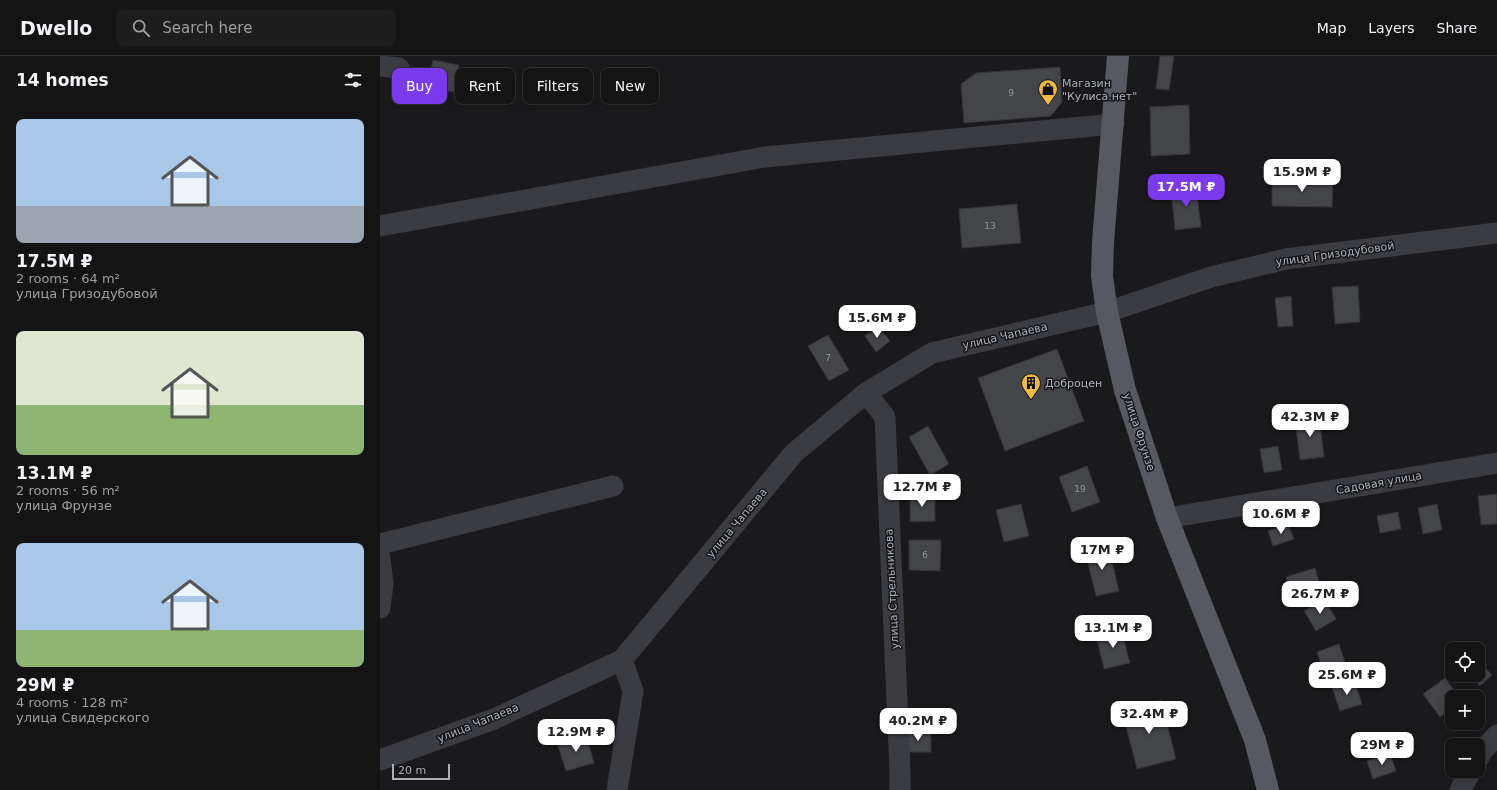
<!DOCTYPE html>
<html lang="en">
<head>
<meta charset="utf-8">
<style>
	:root { --surface:#141415; --page:#1d1d1e; --text:#f1f3f6; --muted:#9d9ea0; --line:#333334; --accent:#7c3aed }
	body { margin:0; font-family:"DejaVu Sans",sans-serif; background:var(--page); color:var(--text); height:100vh; display:flex; flex-direction:column; font-size:15px; white-space:nowrap }
	* { box-sizing:border-box; margin:0 }
	p { font-size:13px; color:var(--muted) }
	.icon { flex:none; width:22px; height:22px; fill:none; stroke:currentColor; stroke-width:2; stroke-linecap:round; stroke-linejoin:round }
	.map { position:relative; flex:1; overflow:hidden }
	.side { display:flex; flex-direction:column; background:var(--surface); width:380px }
	.side>* { flex:none }
	.guide { position:absolute; left:12px; top:12px; width:380px; height:36px; display:flex; gap:8px }
	.tools { position:absolute; left:1065px; top:586px; display:grid; gap:8px }
	.tools a { display:grid; place-items:center; width:40px; height:40px; border-radius:8px; background:var(--surface); box-shadow:0 2px 10px #0003,0 0 0 1px var(--line); font-size:20px }
	.scale { position:absolute; left:12px; bottom:10px; width:58px; box-sizing:border-box; padding-left:4px; border:2px solid #adb1bb; border-top:0; font-size:11px; line-height:14px; white-space:nowrap; color:#adb1bb; -webkit-text-stroke:3px #151517; paint-order:stroke }
	.price { position:absolute; translate:-50% -34px; padding:0 9px; border-radius:8px; background:#fff; color:#222; font-size:13px; line-height:26px; filter:drop-shadow(0 1px 2px #0008) }
	.price::after { content:''; position:absolute; left:50%; top:24px; width:12px; height:9px; margin-left:-6px; background:inherit; clip-path:polygon(0 0,100% 0,50% 100%) }
	.price.current { background:var(--accent); color:#fff }
	ul { padding:0; list-style:none }
	li { display:grid; align-content:center; gap:8px; height:212px; padding:0 16px }
	li span { display:grid; place-items:center; height:124px; border-radius:8px; color:#555 }
	li>.icon { margin-inline-start:auto }
	span .icon { width:72px; height:72px; fill:#fffc; stroke-width:1 }
	li b { font-size:17px }
	h2 { display:flex; justify-content:space-between; align-items:center; height:48px; padding:0 16px; font-size:17px }
	.tag { padding:0 14px; border-radius:8px; background:var(--surface); box-shadow:0 2px 10px #0003,0 0 0 1px var(--line); font-size:14px; line-height:36px }
	.tag.current { background:var(--accent); color:#fff }
	header { display:flex; align-items:center; gap:24px; box-sizing:border-box; height:56px; padding:0 20px; background:var(--surface); border-bottom:1px solid var(--line) }
	header strong { font-size:19px }
	nav { display:flex; gap:22px; margin-inline-start:auto; font-size:14px }
	.search { width:280px; height:36px; background:var(--page); display:flex; align-items:center; gap:10px; box-sizing:border-box; padding:0 14px; border-radius:8px; color:var(--muted); font-size:15px }
	main { display:flex; flex:1; min-height:0 }
	.map>svg:first-child { display:block }
	.building { fill:#444549; stroke:#343438 }
	.lines { fill:none; stroke-linecap:round; stroke-linejoin:round }
	.minor { stroke:#3b3c41; stroke-width:21 }
	.major { stroke:#575960; stroke-width:22 }
	.labels { text-anchor:middle; dominant-baseline:central; stroke-width:3; stroke-linejoin:round; paint-order:stroke }
	.number-label { font-size:9px; fill:#93969e }
	.poi-label { font-size:11px; fill:#adb1bb; stroke:#151517; text-anchor:start }
	.street-label { font-size:11px; fill:#adb1bb; stroke:#151517 }
</style>
</head>
<body>
<header>
<strong>Dwello</strong>
<div class="search"><svg class="icon" aria-label="search" viewBox="0 0 24 24"><circle cx="10" cy="10" r="6"/><path d="M15 15l6 6"/></svg>Search here</div>
<nav><a>Map</a><a>Layers</a><a>Share</a></nav>
</header>
<main>
<section class="side">
<h2>14 homes<svg class="icon" aria-label="filters" viewBox="0 0 24 24"><path d="M4 7h16M4 17h16"/><circle cx="9" cy="7" r="2"/><circle cx="15" cy="17" r="2"/></svg></h2>
<ul>
<li><span style="background:linear-gradient(#a9c7e8 70%,#9aa5b1 0)"><svg class="icon" aria-label="home" viewBox="0 0 24 24"><path d="M3 11l9-7 9 7M6 9v11h12V9"/></svg></span><div><b>17.5M ₽</b><p>2 rooms · 64 m²</p><p>улица Гризодубовой</p></div></li>
<li><span style="background:linear-gradient(#dfe7d0 60%,#8fb573 0)"><svg class="icon" aria-label="home" viewBox="0 0 24 24"><path d="M3 11l9-7 9 7M6 9v11h12V9"/></svg></span><div><b>13.1M ₽</b><p>2 rooms · 56 m²</p><p>улица Фрунзе</p></div></li>
<li><span style="background:linear-gradient(#a9c7e8 70%,#8fb573 0)"><svg class="icon" aria-label="home" viewBox="0 0 24 24"><path d="M3 11l9-7 9 7M6 9v11h12V9"/></svg></span><div><b>29M ₽</b><p>4 rooms · 128 m²</p><p>улица Свидерского</p></div></li>
</ul>
</section>
<div class="map">
<svg width="1117" height="734" viewBox="0 0 1117 734">
	<rect width="100%" height="100%" fill="#1a1a1c"/>
	<path class="building" d="M780,0H794L789,34L776,33Z
		M53,4L79,9L74,36L50,32L51,25L49,24Z
		M680,11L682,46L671,60L584,67L581,28L596,17Z
		M809,49L810,98L771,100L770,51Z
		M892,124L953,125L952,151L892,150Z
		M816,130L821,171L795,174L791,133Z
		M637,148L641,187L582,192L579,153Z
		M978,230L980,266L955,268L952,231Z
		M911,240L913,270L898,271L895,242Z
		M498,270L510,285L496,296L485,280Z
		M448,279L469,314L449,325L428,290Z
		M677,293L704,365L625,395L598,322Z
		M939,359L944,401L920,404L915,363Z
		M548,370L569,408L550,419L529,381Z
		M898,390L902,414L884,417L880,393Z
		M707,410L720,446L692,456L679,421Z
		M555,437V465L530,466V438Z
		M1117,438V468L1101,469L1098,440Z
		M641,448L649,480L624,486L616,454Z
		M1057,448L1062,474L1043,478L1038,452Z
		M1018,456L1021,473L1000,477L997,460Z
		M908,468L914,483L893,490L888,475Z
		M529,484H561L560,515L529,514Z
		M728,489L739,535L716,540L705,495Z
		M935,512L941,532L912,541L906,521Z
		M944,543L956,563L936,575L924,555Z
		M741,573L750,607L724,613L716,579Z
		M959,588L967,612L945,620L937,596Z
		M1098,604L1112,619L1100,630L1090,619H1098Z
		M1065,622L1079,641H1072V652L1060,661L1043,638Z
		M974,624L982,648L960,655L952,631Z
		M781,644L796,703L757,713L742,655Z
		M526,675H551V696H526Z
		M206,678L214,707L186,715L177,687Z
		M1010,697L1016,715L993,723L987,705Z"/>
	<g class="lines">
		<path class="minor" d="M0,10L19,12
			M0,170L385,101L734,68
			M486,337L505,361L520,716V734
			M787,462L1117,407
			M0,488L233,430
			M0,502L3,527L0,552
			M1098,703L1103,694L1117,679
			M0,704L114,663L242,604L414,397L486,337L552,297L727,256L831,221L906,203L1117,177
			M237,734L253,635L242,604
			M1080,734L1091,715"/>
		<path class="major" d="M738,0L723,186L722,220L727,256L745,334L787,462L875,684L888,734"/>
	</g>
	<defs>
		<symbol id="shop-pin" viewBox="-11 -11 22 30"><path d="M0 17L-7.5 6A9.5 9.5 0 1 1 7.5 6Z" fill="#ecba43" stroke="#151517"/><path d="M-5-2.5h2.3a2.7 3.5 0 0 1 5.4 0H5L5.5 6h-11ZM-1.5-2.5h3a1.5 2.3 0 0 0-3 0Z" fill="#111"/></symbol>
		<symbol id="building-pin" viewBox="-11 -11 22 30"><path d="M0 17L-7.5 6A9.5 9.5 0 1 1 7.5 6Z" fill="#ecba43" stroke="#151517"/><path d="M-4-6H4V6H1V3H-1V6H-4ZM-2.5-4.3h1.7v1.8h-1.7ZM.8-4.3h1.7v1.8H.8ZM-2.5-1h1.7V.8h-1.7ZM.8-1h1.7V.8H.8Z" fill="#111"/></symbol>
	</defs>
	<g fill-rule="evenodd">
		<use href="#shop-pin" x="657" y="22" width="22" height="30"/>
		<use href="#building-pin" x="640" y="316" width="22" height="30"/>
	</g>
	<g class="labels">
		<g class="number-label">
			<text x="631" y="37">9</text>
			<text x="610" y="170">13</text>
			<text x="448" y="302">7</text>
			<text x="700" y="433">19</text>
			<text x="545" y="499">6</text>
		</g>
		<g class="poi-label">
			<text x="682" y="27">Магазин<tspan x="682" dy="13">"Кулиса.нет"</tspan></text>
			<text x="665" y="327">Доброцен</text>
		</g>
		<g class="street-label">
			<text transform="translate(955 198) rotate(-8)">улица Гризодубовой</text>
			<text transform="translate(625 280) rotate(-13)">улица Чапаева</text>
			<text transform="translate(759 376) rotate(72)">улица Фрунзе</text>
			<text transform="translate(999 427) rotate(-10)">Садовая улица</text>
			<text transform="translate(357 467) rotate(-50)">улица Чапаева</text>
			<text transform="translate(512 533) rotate(-93)">улица Стрельникова</text>
			<text transform="translate(98 667) rotate(-22)">улица Чапаева</text>
		</g>
	</g>
</svg>
<div class="tools">
<a><svg class="icon" aria-label="locate" viewBox="0 0 24 24"><circle cx="12" cy="12" r="6"/><path d="M12 2v4M12 18v4M2 12h4M18 12h4"/></svg></a>
<a>+</a>
<a>−</a>
</div>
<div class="scale">20 m</div>
<b class="price" style="left:922px;top:137px">15.9M ₽</b>
<b class="price current" style="left:806px;top:152px">17.5M ₽</b>
<b class="price" style="left:497px;top:283px">15.6M ₽</b>
<b class="price" style="left:930px;top:382px">42.3M ₽</b>
<b class="price" style="left:542px;top:452px">12.7M ₽</b>
<b class="price" style="left:901px;top:479px">10.6M ₽</b>
<b class="price" style="left:722px;top:515px">17M ₽</b>
<b class="price" style="left:940px;top:559px">26.7M ₽</b>
<b class="price" style="left:733px;top:593px">13.1M ₽</b>
<b class="price" style="left:967px;top:640px">25.6M ₽</b>
<b class="price" style="left:769px;top:679px">32.4M ₽</b>
<b class="price" style="left:538px;top:686px">40.2M ₽</b>
<b class="price" style="left:196px;top:697px">12.9M ₽</b>
<b class="price" style="left:1002px;top:710px">29M ₽</b>
<div class="guide">
<a class="tag current">Buy</a>
<a class="tag">Rent</a>
<a class="tag">Filters</a>
<a class="tag">New</a>
</div>
</div>
</main>
</body>
</html>
